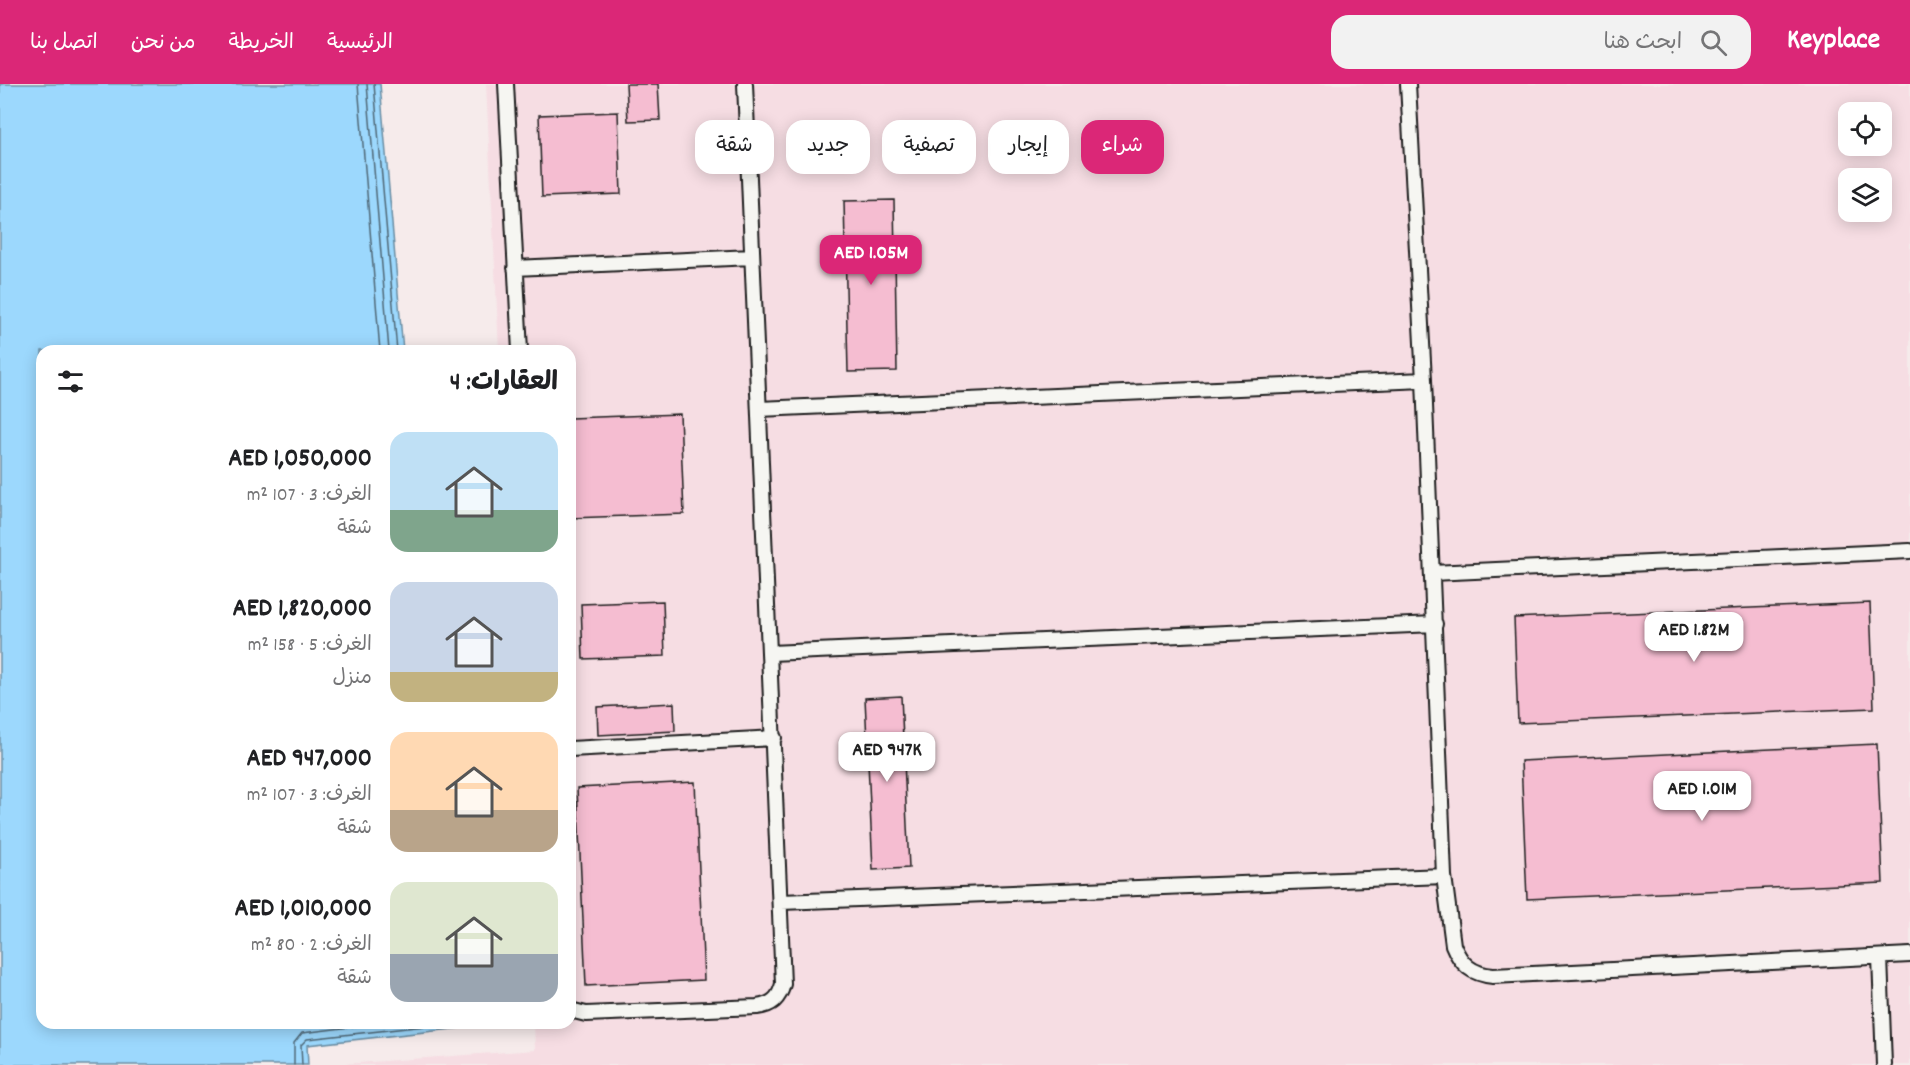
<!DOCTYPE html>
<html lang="ar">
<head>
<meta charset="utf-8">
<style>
	:root { --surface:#fff; --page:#f2f2f2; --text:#202124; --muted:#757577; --accent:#db2777 }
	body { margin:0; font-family:Dekko,"Playpen Sans Arabic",sans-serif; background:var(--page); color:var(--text); direction:rtl; height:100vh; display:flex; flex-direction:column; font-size:22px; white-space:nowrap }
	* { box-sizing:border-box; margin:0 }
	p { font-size:20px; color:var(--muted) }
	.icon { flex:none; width:33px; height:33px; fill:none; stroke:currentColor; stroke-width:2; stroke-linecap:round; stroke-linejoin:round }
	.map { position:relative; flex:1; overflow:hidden; direction:ltr }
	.sheet { position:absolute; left:36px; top:261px; width:540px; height:684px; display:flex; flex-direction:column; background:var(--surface); border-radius:18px; box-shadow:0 3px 15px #0003; direction:rtl }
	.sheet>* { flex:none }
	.guide { position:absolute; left:594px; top:36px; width:570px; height:54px; direction:rtl; display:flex; gap:12px }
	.tools { position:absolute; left:1838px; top:18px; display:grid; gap:12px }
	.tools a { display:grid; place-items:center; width:54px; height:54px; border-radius:12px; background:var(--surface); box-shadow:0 3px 15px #0003; font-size:30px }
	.price { position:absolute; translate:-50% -51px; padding:0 14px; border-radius:12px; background:#fff; color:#222; font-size:20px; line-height:39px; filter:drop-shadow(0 2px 3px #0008) }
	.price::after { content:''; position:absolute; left:50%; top:36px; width:18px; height:14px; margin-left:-9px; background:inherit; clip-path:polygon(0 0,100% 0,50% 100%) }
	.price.selected { background:var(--accent); color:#fff }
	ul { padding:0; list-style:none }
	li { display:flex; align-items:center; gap:18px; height:150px; padding:0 18px }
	li span { display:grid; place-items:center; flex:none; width:168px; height:120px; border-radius:18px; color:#555 }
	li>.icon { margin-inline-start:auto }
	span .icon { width:72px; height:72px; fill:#fffc; stroke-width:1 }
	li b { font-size:26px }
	h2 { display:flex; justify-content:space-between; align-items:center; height:72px; padding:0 18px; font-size:26px }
	.pill { padding:0 21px; border-radius:18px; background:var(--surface); box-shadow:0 3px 15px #0003; font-size:21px; line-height:54px }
	.pill.selected { background:var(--accent); color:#fff }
	header { display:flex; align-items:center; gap:36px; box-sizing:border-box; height:84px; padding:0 30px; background:var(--accent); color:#fff }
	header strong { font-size:28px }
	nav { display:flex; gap:33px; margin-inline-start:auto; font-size:21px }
	.search { width:420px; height:54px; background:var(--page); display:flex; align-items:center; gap:15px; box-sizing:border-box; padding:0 21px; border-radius:18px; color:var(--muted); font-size:22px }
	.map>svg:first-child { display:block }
	.built { fill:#f6dde3; fill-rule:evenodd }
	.water { fill:#9cd8fd; stroke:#698da3; stroke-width:1.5 }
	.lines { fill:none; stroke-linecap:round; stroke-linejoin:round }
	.shore { stroke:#4f6776; stroke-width:1.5 }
	.building { fill:#f5bdd1; stroke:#1c1c1c; stroke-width:1.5 }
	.lane-casing { stroke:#1c1c1c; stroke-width:18 }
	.lane { stroke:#f6f6f2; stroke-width:14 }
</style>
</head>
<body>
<header>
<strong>Keyplace</strong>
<div class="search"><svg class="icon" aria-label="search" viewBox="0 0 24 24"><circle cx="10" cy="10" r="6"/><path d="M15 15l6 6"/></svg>ابحث هنا</div>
<nav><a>الرئيسية</a><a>الخريطة</a><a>من نحن</a><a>اتصل بنا</a></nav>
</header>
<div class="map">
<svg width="1910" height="981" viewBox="0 0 1910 981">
	<rect width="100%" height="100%" fill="#f6ebeb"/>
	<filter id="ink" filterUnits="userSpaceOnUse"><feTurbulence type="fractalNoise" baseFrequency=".0167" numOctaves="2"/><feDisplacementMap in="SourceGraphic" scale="12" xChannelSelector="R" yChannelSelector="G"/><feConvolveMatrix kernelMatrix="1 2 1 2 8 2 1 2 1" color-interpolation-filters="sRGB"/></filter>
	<g filter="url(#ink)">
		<path class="built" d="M486,0H1910V981H330L535,966L534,939H570V267H499ZM1848,28H1881V62H1848ZM1848,94H1881V128H1848Z"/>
		<path class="water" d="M0,0H380L403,267H42V939H460L461,944L307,961L308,981H0Z"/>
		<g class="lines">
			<path class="shore" d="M358,0L380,267
				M367,0L389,267
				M374,0L397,267
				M294,981V959L302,949L383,939
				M302,981L301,961L307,955L452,939"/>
		</g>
		<path class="building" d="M626,0H658L660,36L628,37Z
			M618,28L621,110L542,113L539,31Z
			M894,116L897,287L848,288L844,117Z
			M680,330L684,430L570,434V334Z
			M663,517L665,572L583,575L581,520Z
			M1870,519L1874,624L1518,639L1514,534Z
			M901,612L909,784L873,786L865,614Z
			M674,619L675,647L598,651L597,623Z
			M1877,660L1883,799L1527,815L1521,677Z
			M695,698L704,896L586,902L577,704Z"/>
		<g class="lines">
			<defs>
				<path id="lane" d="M506,0L520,267
					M1408,0L1424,296L1444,792L1453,861C1461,881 1472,890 1493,892L1910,871
					M515,184L752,173
					M759,325L1424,296
					M1432,489L1910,467
					M770,569L1435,540
					M570,665L774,654
					M781,818L1444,792
					M1880,873L1884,981
					M570,926L586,930L757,923C772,921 779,915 783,900L745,0"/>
			</defs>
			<use href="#lane" class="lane-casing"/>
			<use href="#lane" class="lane"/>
		</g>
	</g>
</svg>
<div class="tools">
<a><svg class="icon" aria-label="locate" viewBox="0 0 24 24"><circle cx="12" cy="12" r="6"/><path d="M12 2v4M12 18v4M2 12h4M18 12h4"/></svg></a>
<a><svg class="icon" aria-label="layers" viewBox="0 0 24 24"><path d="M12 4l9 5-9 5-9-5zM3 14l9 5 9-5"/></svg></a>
</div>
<b class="price selected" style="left:871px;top:202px">AED 1.05M</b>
<b class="price" style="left:1694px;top:579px">AED 1.82M</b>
<b class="price" style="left:887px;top:699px">AED 947K</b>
<b class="price" style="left:1702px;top:738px">AED 1.01M</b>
<div class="guide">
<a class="pill selected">شراء</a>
<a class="pill">إيجار</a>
<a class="pill">تصفية</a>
<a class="pill">جديد</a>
<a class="pill">شقة</a>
</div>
<section class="sheet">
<h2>العقارات: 4<svg class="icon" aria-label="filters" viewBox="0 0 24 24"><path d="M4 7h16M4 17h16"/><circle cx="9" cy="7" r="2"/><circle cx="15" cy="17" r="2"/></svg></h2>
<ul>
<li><span style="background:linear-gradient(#bfe0f5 65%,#7fa58c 0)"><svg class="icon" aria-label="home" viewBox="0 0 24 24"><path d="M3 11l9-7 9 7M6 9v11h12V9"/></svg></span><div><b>AED 1,050,000</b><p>الغرف: 3 · 107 m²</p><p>شقة</p></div></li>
<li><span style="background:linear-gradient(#c9d6e8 75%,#c2b280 0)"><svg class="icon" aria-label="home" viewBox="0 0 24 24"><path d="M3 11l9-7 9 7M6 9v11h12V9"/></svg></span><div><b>AED 1,820,000</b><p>الغرف: 5 · 158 m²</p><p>منزل</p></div></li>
<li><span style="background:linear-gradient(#ffd9b3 65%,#b9a48a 0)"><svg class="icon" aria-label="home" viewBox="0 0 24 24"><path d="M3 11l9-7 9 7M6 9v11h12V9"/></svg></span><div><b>AED 947,000</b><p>الغرف: 3 · 107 m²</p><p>شقة</p></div></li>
<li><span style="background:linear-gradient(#dfe7d0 60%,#9aa5b1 0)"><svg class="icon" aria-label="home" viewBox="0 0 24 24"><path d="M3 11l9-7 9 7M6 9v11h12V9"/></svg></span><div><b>AED 1,010,000</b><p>الغرف: 2 · 80 m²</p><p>شقة</p></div></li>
</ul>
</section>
</div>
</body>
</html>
